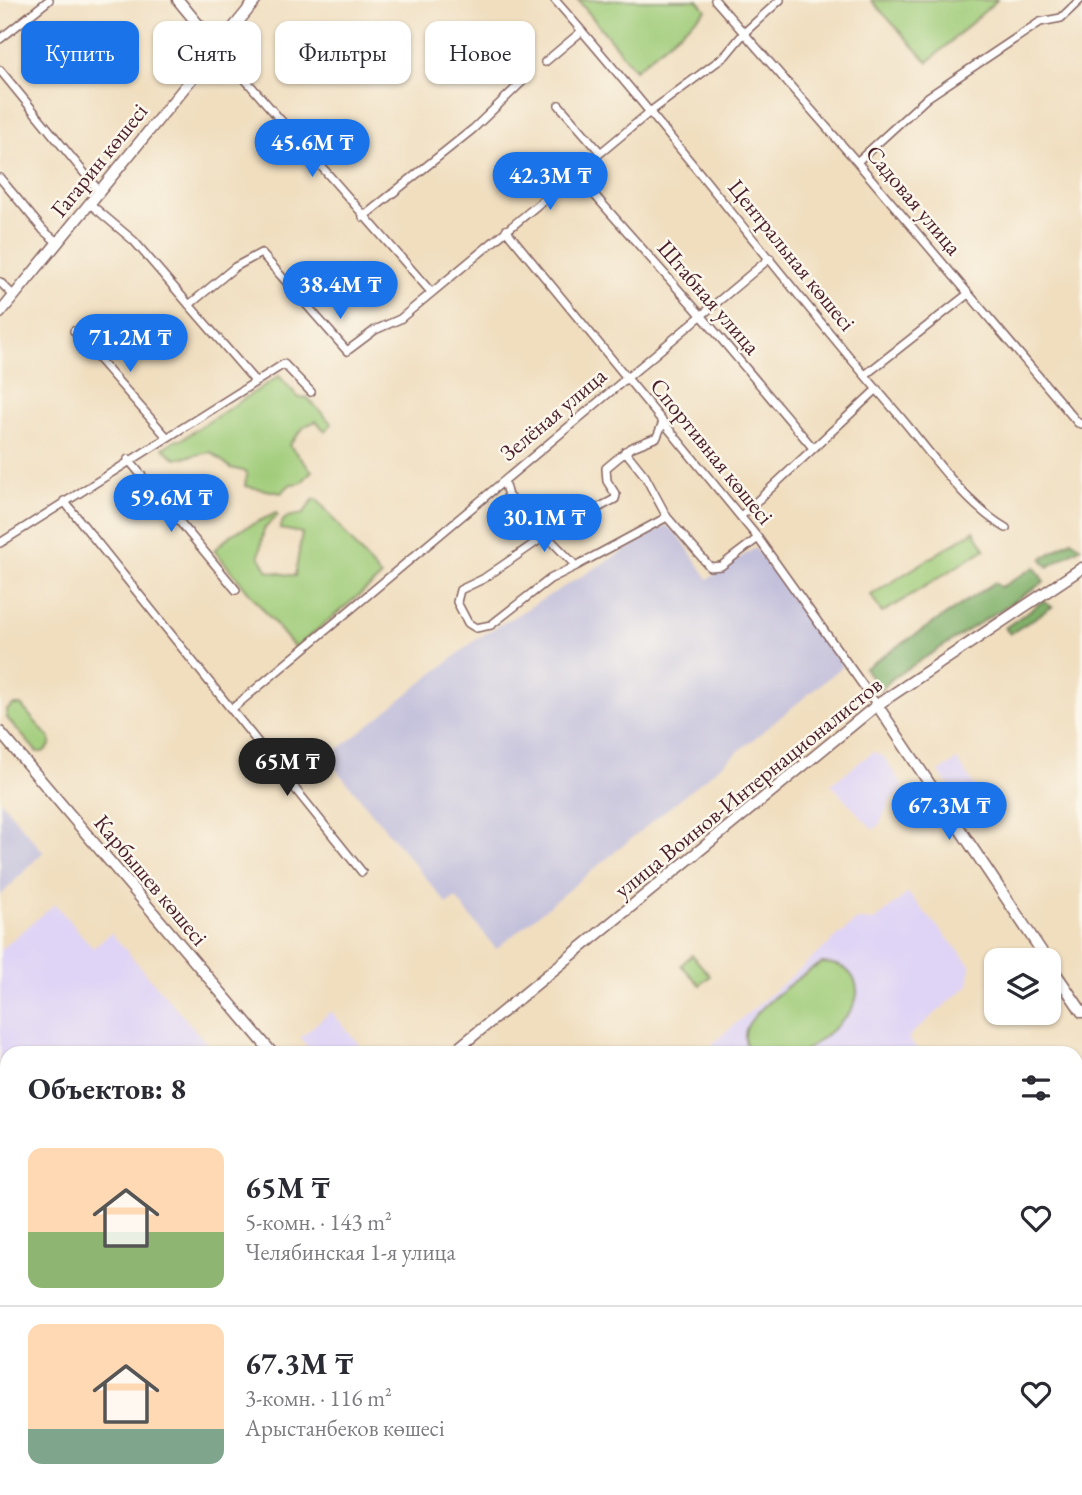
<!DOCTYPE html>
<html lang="ru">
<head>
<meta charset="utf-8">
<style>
	:root { --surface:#fff; --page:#f7f7f7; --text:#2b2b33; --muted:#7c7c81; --line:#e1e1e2; --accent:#1a73e8 }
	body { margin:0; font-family:"EB Garamond",serif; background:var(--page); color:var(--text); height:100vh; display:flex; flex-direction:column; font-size:26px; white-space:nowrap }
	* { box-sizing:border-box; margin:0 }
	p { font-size:23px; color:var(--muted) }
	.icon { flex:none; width:38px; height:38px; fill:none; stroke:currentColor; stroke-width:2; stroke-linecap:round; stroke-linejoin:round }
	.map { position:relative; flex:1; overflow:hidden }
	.drawer { position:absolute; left:0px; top:1046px; width:1083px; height:450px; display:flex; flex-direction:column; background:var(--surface); border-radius:21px 21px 0 0; box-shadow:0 2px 5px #0004 }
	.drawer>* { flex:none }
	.hud { position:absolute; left:21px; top:21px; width:700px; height:63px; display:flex; gap:14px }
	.controls { position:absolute; left:984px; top:948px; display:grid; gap:14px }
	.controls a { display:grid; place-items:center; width:77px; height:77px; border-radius:14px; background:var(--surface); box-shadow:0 2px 5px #0004; font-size:35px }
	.price { position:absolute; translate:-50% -60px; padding:0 16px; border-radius:24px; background:var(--accent); color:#fff; font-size:23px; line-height:46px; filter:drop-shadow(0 2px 4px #0008) }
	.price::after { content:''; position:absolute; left:50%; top:42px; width:21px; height:16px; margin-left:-10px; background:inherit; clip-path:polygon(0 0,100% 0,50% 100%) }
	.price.selected { background:#222; color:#fff }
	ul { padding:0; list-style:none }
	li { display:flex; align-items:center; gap:21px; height:175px; padding:0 28px }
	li+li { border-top:2px solid var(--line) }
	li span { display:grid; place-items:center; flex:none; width:196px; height:140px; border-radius:14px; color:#555 }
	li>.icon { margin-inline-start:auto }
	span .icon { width:84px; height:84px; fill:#fffc; stroke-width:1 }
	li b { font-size:30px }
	h2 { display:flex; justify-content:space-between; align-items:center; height:84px; padding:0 28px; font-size:30px }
	.pill { padding:0 24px; border-radius:14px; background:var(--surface); box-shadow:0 2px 5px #0004; font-size:24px; line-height:63px }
	.pill.selected { background:var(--accent); color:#fff }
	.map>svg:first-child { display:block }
	.built { fill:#dfd4f5 }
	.industrial { fill:#c3c0db }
	.green { fill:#a0cc79; stroke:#757652; stroke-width:2 }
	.forest { fill:#80b069; stroke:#65684a; stroke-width:2 }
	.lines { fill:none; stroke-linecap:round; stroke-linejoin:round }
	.street-casing { stroke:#84625f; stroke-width:10 }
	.secondary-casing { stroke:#84625f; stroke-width:13 }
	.street { stroke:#fff; stroke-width:7 }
	.secondary { stroke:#fff; stroke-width:10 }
	.rail { stroke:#4a1f2b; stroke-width:2 }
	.labels { text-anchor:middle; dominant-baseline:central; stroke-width:5; stroke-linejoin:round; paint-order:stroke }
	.street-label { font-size:23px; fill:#4a1f2b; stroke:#fbf7ec }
</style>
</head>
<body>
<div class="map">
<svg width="1082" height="1495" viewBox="0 0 1082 1495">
	<rect width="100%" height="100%" fill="#fbf7ec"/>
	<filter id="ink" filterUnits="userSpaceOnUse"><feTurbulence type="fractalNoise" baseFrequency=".0143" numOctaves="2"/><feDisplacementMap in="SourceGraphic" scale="14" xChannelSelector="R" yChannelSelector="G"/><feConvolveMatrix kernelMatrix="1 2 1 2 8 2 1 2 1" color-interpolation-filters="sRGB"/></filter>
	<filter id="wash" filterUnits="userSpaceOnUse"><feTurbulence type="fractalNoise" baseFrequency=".00686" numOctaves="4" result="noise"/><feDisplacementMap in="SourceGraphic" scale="28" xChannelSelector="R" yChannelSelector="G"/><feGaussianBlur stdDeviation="1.57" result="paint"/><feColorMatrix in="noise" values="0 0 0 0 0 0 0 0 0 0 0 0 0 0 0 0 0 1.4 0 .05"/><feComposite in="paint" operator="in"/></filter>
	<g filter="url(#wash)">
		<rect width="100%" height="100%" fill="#f0debf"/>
		<path class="built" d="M873,752L884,757L905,789L891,799L880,824L873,830L831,784Z
			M957,760L984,800L967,812L939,772Z
			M908,893L970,964L969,985L910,1035L909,1040L921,1053L721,1054L712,1044L857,920L874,921Z
			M55,904L93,948L111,933L208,1045L198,1054H7V1117L0,1111V950Z
			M331,1011L366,1053H313L300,1038Z
			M1076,1359L1082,1365V1483L1076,1477Z"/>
		<path class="industrial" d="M667,525L682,540L708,579L755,548L843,666L496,949L456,898L447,904L327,758L478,638Z
			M0,800L43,852L0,896Z
			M274,1489H587L591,1495H279Z"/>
		<path class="green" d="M578,0H698L706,10L635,70Z
			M871,0H997L928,62Z
			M279,376L299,398L307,397L332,424L325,431L316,421L305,426L289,445L312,471L301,483L291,484L281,493L245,486L247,472L231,468L211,452L176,459L163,448L177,439L179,441Z
			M317,499L381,577L295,648L214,550L232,534L276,513L278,515L264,529L259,556L268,571L295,576L302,533L280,529C283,514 291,517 303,514L313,500Z
			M974,531L985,549L882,613L871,595Z
			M13,705H21L50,739V746L43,752H37L7,718V710Z
			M692,955L710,976L700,985L681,965Z
			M822,963C836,964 847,966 854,979C870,1010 822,1037 802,1053H750C745,1045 743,1036 747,1027C757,1007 802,974 822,963Z"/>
		<path class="forest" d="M1071,540L1081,547L1048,567L1042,559Z
			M1035,567L1044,582L893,678L880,690L865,668L994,583L1001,587Z
			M1043,601L1052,607L1010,634L1005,628Z"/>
	</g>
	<g filter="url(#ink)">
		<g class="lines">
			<defs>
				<path id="street" d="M555,0C673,134 780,278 897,413C928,449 965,505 1006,528
					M715,0L857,162L1078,423L1082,424
					M0,39L49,0
					M216,46L431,292
					M545,62L582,31
					M0,70L99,191
					M559,105L600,152
					M857,162L928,97L1040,22L1061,18L1080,0
					M575,173L701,315L813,448
					M0,178L44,231L57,242
					M89,203L134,241L254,380
					M363,217L473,129L522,82
					M506,230L758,538L877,705
					M0,282L14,296
					M189,305L235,267L261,253L347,351L375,330L400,319L651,111L725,56L744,33L780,0
					M74,331L166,436
					M865,375L968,294
					M625,451L645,476L667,517
					M128,459L236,590
					M504,481L508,496L576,566L667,517L710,567L721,566L758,538
					M64,501L362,872
					M741,516L877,389
					M0,543L284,364L311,392
					M576,566L550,579L491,625L476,628L468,623L457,602L460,590L483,579L545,536L615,499L616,495L607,481L606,468L630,448L657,437L663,422
					M233,708L770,258
					M140,1495L146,1489"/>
				<path id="secondary" d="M178,0L216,46
					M0,313L256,0
					M877,705L1048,961
					M0,732L273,1054
					M1048,962L1082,1012
					M451,1054L877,705L1082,568
					M1076,1099L1082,1095
					M647,1489L652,1495
					M612,1495L619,1489"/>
			</defs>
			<use href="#street" class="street-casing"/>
			<use href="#secondary" class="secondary-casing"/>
			<use href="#street" class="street"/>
			<use href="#secondary" class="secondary"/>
			<path class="rail" d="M0,1167L7,1175
				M237,1489L239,1495
				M266,1489L271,1495"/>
		</g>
	</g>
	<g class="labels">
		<g class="street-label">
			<text transform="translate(99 160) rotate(-51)">Гагарин көшесі</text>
			<text transform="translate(914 200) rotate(50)">Садовая улица</text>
			<text transform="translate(792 255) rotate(51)">Центральная көшесі</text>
			<text transform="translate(709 297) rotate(49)">Штабная улица</text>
			<text transform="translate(553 414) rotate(-40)">Зелёная улица</text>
			<text transform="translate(712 451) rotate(51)">Спортивная көшесі</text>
			<text transform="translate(748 787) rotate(-39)">улица Воинов-Интернационалистов</text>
			<text transform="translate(151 880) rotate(50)">Карбышев көшесі</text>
		</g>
	</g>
</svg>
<div class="controls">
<a><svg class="icon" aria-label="layers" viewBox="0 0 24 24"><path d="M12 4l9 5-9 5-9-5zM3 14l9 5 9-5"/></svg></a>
</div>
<b class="price" style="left:312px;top:179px">45.6M ₸</b>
<b class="price" style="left:550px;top:212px">42.3M ₸</b>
<b class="price" style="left:340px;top:321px">38.4M ₸</b>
<b class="price" style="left:130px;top:374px">71.2M ₸</b>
<b class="price" style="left:171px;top:534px">59.6M ₸</b>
<b class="price" style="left:544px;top:554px">30.1M ₸</b>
<b class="price selected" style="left:287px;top:798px">65M ₸</b>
<b class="price" style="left:949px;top:842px">67.3M ₸</b>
<div class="hud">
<a class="pill selected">Купить</a>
<a class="pill">Снять</a>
<a class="pill">Фильтры</a>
<a class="pill">Новое</a>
</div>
<section class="drawer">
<h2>Объектов: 8<svg class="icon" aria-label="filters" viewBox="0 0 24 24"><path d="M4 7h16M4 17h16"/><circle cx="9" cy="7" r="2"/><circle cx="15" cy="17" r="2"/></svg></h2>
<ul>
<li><span style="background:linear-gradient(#ffd9b3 60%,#8fb573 0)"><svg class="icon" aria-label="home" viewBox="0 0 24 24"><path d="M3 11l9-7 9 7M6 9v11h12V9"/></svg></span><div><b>65M ₸</b><p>5-комн. · 143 m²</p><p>Челябинская 1-я улица</p></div><svg class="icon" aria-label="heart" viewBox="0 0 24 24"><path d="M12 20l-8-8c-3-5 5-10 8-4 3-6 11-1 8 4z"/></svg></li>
<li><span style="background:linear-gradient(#ffd9b3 75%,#7fa58c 0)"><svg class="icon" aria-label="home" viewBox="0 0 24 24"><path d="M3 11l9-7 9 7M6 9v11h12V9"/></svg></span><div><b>67.3M ₸</b><p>3-комн. · 116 m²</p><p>Арыстанбеков көшесі</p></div><svg class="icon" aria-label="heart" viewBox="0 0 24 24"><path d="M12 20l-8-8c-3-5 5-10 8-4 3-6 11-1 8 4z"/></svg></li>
</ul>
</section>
</div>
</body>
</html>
